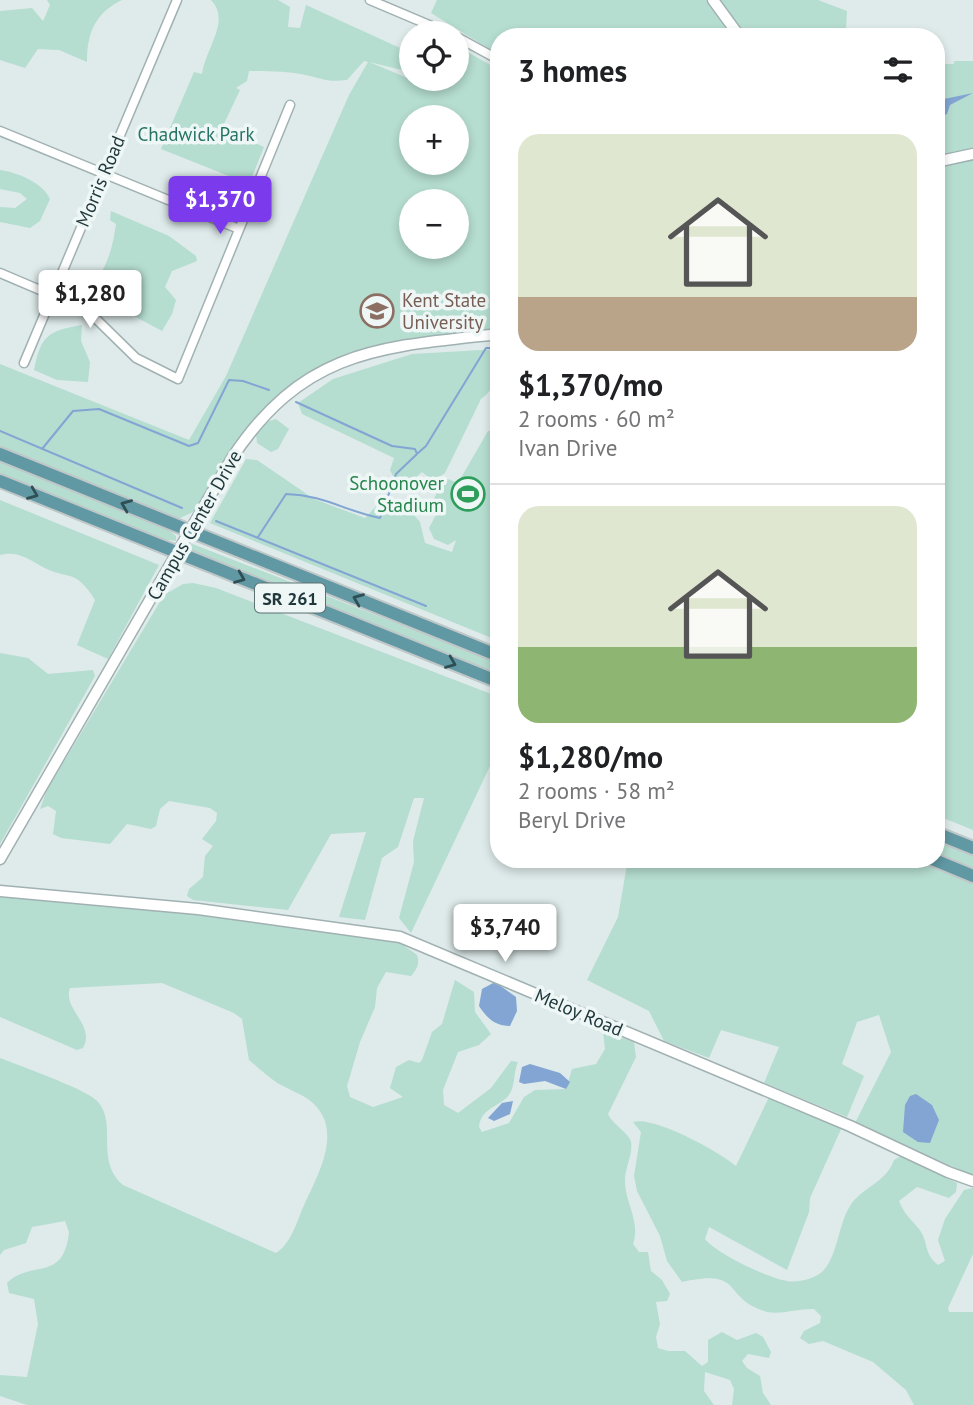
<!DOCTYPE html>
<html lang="en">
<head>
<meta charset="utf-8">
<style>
	:root { --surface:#fff; --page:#f6f6f6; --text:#202124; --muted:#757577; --line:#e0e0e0; --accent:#7c3aed }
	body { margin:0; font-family:"PT Sans",sans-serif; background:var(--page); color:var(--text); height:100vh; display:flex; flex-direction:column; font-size:26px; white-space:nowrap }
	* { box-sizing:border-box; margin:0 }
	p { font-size:23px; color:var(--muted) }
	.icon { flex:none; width:38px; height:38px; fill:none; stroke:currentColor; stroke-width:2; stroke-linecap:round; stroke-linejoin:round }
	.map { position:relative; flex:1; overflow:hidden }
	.panel { position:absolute; left:490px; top:28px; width:455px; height:840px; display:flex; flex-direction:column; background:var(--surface); border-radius:28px; box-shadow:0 4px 10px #0003 }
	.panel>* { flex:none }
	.fabs { position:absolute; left:399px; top:21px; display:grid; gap:14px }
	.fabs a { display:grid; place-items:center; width:70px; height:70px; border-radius:50%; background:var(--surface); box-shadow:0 4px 10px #0003; font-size:35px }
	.price { position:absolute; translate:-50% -60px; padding:0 16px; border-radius:7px; background:#fff; color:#222; font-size:23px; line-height:46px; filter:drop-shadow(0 2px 4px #0008) }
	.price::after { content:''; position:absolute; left:50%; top:42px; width:21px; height:16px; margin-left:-10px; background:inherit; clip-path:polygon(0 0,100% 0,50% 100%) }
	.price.selected { background:var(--accent); color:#fff }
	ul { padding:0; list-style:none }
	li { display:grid; align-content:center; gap:14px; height:371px; padding:0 28px }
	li+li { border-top:2px solid var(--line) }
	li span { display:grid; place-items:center; height:217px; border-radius:21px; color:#555 }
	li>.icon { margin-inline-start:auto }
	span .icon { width:126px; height:126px; fill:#fffc; stroke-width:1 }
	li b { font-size:30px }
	h2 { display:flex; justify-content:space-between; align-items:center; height:84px; padding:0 28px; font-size:30px }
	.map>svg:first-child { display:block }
	.green { fill:#b5ddd0; fill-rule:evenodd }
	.water { fill:#82a5d3 }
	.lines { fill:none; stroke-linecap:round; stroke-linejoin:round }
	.stream { stroke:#82a5d3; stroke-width:2 }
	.minor-casing { stroke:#a1b1b2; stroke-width:11 }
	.tertiary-casing { stroke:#a1b1b2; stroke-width:13 }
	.primary-casing { stroke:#c0c7c8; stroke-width:16 }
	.minor { stroke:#fff; stroke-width:8 }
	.tertiary { stroke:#fff; stroke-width:10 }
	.primary { stroke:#6098a3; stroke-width:12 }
	.oneway { stroke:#2f4f55 }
	.labels { text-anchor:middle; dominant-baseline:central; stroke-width:7; stroke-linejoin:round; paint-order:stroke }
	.shield { fill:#eef7f6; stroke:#5d7173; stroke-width:2 }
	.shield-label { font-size:18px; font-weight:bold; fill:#1f373b }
	.park-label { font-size:19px; fill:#277464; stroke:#eef7f6 }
	.street-label { font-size:19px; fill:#1f373b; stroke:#eef7f6 }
	.education-label { font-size:19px; fill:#785e54; stroke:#eef7f6; text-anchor:start }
	.leisure-label { font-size:19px; fill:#27864d; stroke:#eef7f6; text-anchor:end }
</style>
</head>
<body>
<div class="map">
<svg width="973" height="1405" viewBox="0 0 973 1405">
	<rect width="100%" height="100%" fill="#deebea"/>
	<path class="green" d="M47,0H122C95,13 87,33 87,62L59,50L38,49L25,68L0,60V11L32,8L43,21L50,5Z
		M211,0H278L290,7L288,27L300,28L306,5L411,53L410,72L369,62L410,79H457V46L499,70V330L377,346L342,356L298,379L278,394L244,432L193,512L178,519L0,448V364L189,440L226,376L349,95L368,62L364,61L347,80C329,82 326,80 310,76C291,71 268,71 249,71L247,81L236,88L240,90L222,128L264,147L249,184L161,149L194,72L202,74C206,47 231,21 211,0ZM411,117H457V163H411ZM411,201H457V247H411Z
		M437,0H706L734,37H499V55L431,13Z
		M720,0H818L847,11L846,29L852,37H747Z
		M954,61H973V148L936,156V64H954Z
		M973,159V830L936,815V168Z
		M0,170C17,172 43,183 50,199L40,221L30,228L0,222V207L15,208L27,199L20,193L0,189Z
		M111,211L169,236L196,256L197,261L172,271L165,287L176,300L172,314L162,331L93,294C92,282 102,274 106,263C112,250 114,237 116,224L110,220Z
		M82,325L81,341L90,362L88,382L57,380L34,370C41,334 49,331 82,325Z
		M499,349C499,368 498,387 481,399L445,473L433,481L422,472L413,480L393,476L390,470L394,458L302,414L298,403L333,379L412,354Z
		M276,419L289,429L278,449L271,452L257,443L256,434L266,422Z
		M488,431H499V641L210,523L246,459L257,460L314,499L365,518L383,499H400L420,522L425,543L452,552L456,540L448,545L434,539L429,528L439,509L431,504L445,478L458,483Z
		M0,461L166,528L176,536V541L162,539L0,476Z
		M0,500L159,565L108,659L77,645L95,600C75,567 68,581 41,566C26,558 18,551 0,555Z
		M190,543L499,663V679L199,556L190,548Z
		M193,583L216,588L499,697V747L411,933L399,918L414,862L413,841L424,798H414L398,847L382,858L365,920L339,917L366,832L331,834L288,910L193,900L187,896L189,889L203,877L205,856L213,846L202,839L216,821L217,813L210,808L169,801L160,809L156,826L151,829L127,824L110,844L61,838L53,834L56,811L48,806L40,809L47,790L164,595L183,584Z
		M0,653L28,658L48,674L93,670L95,676L0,844Z
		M936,840L973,855V871L936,856Z
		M628,859H911L973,884V1176L855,1123L891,1052L879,1015L857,1022L842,1064L864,1076L847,1117L764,1083L779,1047L721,1030L709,1058L664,1041L649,1011L587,980L618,917Z
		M0,896L175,910L399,942L417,955C420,964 417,969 411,976L386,972L377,988L375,1007L360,1042L347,1086L350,1097L373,1107L403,1097L390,1088L396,1067L409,1060L419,1063L422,1060L432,1032L442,1024L455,980L474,992L475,1012L491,1034L479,1045L458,1052L443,1090L444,1105L458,1113L491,1088L511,1061L518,1062C512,1075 517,1089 505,1099C493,1109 481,1110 479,1127L482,1132L509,1123L524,1097L535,1090L566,1089L572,1069L596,1064L605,1049L603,1031L634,1042L636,1057L608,1114C613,1125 630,1134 631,1142C633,1154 625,1168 625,1180C624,1201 641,1221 633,1244L639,1252H648L651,1271L662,1280L670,1294L667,1301L656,1302L660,1324L656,1337L658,1348L668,1351H685L702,1366L708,1362V1340L722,1332L737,1340L756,1333L763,1337L771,1352L769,1358L748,1354L742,1361L747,1368L760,1376L763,1393L771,1405H732L734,1389L730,1380L705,1372L704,1391L714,1405H27L0,1396V1375L27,1377L38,1324L34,1299L9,1293L7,1283C31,1259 64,1283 69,1232L65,1221L32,1227L26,1243L4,1250L0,1255V1058C18,1065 85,1089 96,1100C119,1122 94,1160 123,1185L276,1253C292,1243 297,1220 305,1203C320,1171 345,1126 308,1099C299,1093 288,1089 279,1084C268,1077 259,1068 249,1060L242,1019L234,1013L162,983L70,988C62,1009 96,1025 83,1048L77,1050L0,1017Z
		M770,1095L842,1127L810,1198L809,1212L787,1270L709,1227L705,1239C717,1254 768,1278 787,1281C797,1283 815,1279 823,1271C838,1255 838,1225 850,1206C862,1187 886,1183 894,1160L901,1156L957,1183L956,1192L949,1198L917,1187L899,1201C904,1214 911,1219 919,1229C929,1242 923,1253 938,1265L945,1261L938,1240L945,1219L964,1190L973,1188V1254L948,1308L949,1312H973V1405H914L906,1390L873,1362L823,1341L809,1344L800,1338L804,1331L820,1323L821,1316L814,1309C799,1308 777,1316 764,1311C721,1297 745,1268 682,1282L667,1261L660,1236L637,1191L634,1176L641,1132L633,1122C653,1115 720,1152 736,1166Z"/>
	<path class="water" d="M936,90H942L944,99L973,93L950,105L947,114L936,119Z
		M495,982L516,997L517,1011L510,1026C495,1026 487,1018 479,1006L482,989Z
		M530,1064L560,1073L570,1082L566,1089L545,1081L524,1084L519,1082L522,1067Z
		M916,1094L932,1105L939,1120L930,1143L918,1142L903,1132L905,1105L910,1096Z
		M513,1101L510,1114L494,1121L488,1118L502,1103Z"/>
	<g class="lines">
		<path class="stream" d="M0,431L182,508
			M42,449L73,411L99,409L189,446L198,443L229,380L243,381L269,390
			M418,453L426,446L486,348H499
			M216,521L426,606
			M258,537L286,494C324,495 345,511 380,518L396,474L417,454L415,449L392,446L296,402"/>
		<defs>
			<path id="minor" d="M370,0L448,33
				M457,37L499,60
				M0,131L239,229
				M0,273L87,310L136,358L178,379L290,105
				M24,363L177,0"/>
			<path id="tertiary" d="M713,0L740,37
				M936,162L973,154
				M0,859L232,458C304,349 380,347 499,334
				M0,891L198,909L400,937L850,1126L948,1172L973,1181"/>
			<path id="primary" d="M0,454L499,656
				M0,481L499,682
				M936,833L973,848
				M932,859L973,876"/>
		</defs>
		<use href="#minor" class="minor-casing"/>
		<use href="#tertiary" class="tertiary-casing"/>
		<use href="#primary" class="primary-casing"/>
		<use href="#minor" class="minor"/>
		<use href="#tertiary" class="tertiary"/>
		<use href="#primary" class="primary"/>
	</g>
	<defs><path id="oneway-chevron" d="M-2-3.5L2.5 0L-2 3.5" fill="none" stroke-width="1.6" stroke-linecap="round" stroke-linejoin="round" transform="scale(1.75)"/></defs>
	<g class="oneway">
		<use href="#oneway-chevron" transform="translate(33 494) rotate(22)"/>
		<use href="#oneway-chevron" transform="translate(126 505) rotate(-158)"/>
		<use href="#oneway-chevron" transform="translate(240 578) rotate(22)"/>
		<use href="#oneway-chevron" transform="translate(358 599) rotate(-158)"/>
		<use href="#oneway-chevron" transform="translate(451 663) rotate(22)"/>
	</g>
	<defs>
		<symbol id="university-ring" viewBox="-11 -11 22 22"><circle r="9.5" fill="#eef7f6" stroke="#8d6e63" stroke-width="1.5"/><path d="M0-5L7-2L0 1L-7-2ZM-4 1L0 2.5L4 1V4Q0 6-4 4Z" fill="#8d6e63"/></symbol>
		<symbol id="stadium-ring" viewBox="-11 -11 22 22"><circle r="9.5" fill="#eef7f6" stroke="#2e9e5b" stroke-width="1.5"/><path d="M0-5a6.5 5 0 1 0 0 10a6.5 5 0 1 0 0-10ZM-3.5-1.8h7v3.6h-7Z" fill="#2e9e5b"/></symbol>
	</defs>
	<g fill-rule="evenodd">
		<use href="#university-ring" x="358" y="292" width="38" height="38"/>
		<use href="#stadium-ring" x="449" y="475" width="38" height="38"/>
	</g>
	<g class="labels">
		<rect class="shield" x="255" y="583.5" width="70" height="29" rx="5"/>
		<g class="shield-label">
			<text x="290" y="598">SR 261</text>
		</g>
		<g class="park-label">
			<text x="196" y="134">Chadwick Park</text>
		</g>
		<g class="street-label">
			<text transform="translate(100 181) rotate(-67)">Morris Road</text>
			<text transform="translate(194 525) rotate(-60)">Campus Center Drive</text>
			<text transform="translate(579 1012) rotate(23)">Meloy Road</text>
		</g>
		<g class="education-label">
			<text x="402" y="300">Kent State<tspan x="402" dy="22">University</tspan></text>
		</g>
		<g class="leisure-label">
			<text x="444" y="483">Schoonover<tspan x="444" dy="22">Stadium</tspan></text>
		</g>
	</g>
</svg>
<div class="fabs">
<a><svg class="icon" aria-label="locate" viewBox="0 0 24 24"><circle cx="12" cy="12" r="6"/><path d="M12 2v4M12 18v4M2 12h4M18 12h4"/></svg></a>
<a>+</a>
<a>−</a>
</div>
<b class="price selected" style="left:220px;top:236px">$1,370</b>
<b class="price" style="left:90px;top:330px">$1,280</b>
<b class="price" style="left:505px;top:964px">$3,740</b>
<section class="panel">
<h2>3 homes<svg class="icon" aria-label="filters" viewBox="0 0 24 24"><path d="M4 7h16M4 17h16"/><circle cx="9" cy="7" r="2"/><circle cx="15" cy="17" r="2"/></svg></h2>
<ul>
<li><span style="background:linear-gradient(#dfe7d0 75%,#b9a48a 0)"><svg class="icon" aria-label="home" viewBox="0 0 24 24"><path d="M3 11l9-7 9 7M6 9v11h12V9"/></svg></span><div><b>$1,370/mo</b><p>2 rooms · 60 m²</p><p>Ivan Drive</p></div></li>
<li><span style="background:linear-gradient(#dfe7d0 65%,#8fb573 0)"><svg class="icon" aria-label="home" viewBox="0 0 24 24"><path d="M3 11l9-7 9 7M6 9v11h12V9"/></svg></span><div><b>$1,280/mo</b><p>2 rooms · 58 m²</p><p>Beryl Drive</p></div></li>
</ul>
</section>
</div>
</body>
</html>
